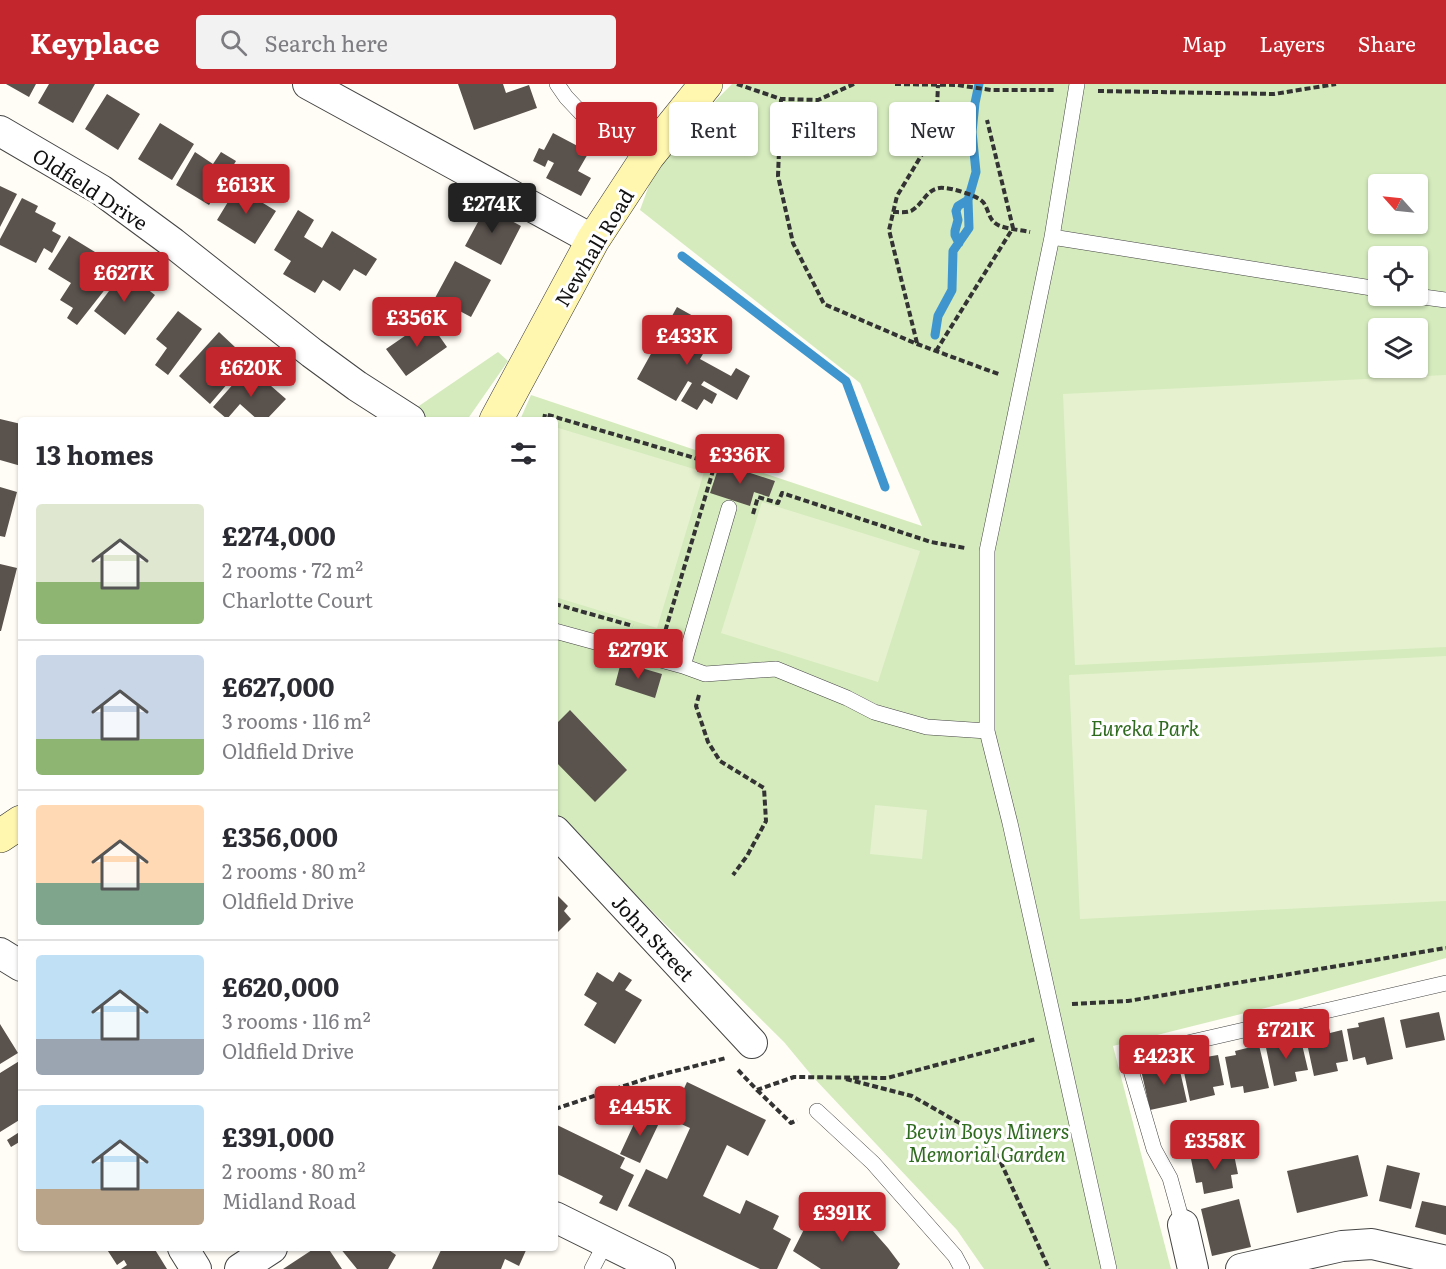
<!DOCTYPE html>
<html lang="en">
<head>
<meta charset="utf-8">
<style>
	:root { --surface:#fff; --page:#f2f2f3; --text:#2b2b33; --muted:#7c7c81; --line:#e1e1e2; --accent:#c4262e }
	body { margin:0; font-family:Literata,serif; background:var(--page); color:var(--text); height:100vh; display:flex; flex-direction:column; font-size:22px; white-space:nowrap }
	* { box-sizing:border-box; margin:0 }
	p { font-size:20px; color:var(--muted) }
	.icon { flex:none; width:33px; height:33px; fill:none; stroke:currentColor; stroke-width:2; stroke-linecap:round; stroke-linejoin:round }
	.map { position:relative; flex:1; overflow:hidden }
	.sheet { position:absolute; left:18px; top:333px; width:540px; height:834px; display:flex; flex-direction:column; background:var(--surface); border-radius:6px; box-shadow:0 2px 4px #0004 }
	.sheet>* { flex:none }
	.guide { position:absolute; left:576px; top:18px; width:570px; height:54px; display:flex; gap:12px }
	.needle { width:39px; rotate:297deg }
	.buttons { position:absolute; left:1368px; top:90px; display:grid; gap:12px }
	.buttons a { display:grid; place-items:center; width:60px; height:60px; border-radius:6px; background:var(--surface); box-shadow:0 2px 4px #0004; font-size:30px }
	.price { position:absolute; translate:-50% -51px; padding:0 14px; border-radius:6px; background:var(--accent); color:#fff; font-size:20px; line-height:39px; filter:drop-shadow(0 2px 3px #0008) }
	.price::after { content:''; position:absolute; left:50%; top:36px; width:18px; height:14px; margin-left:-9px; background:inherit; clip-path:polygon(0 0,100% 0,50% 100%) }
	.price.selected { background:#222; color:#fff }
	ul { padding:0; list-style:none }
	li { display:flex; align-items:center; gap:18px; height:150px; padding:0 18px }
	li+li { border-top:2px solid var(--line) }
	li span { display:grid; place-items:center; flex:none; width:168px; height:120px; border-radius:6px; color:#555 }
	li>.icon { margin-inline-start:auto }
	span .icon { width:72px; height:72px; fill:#fffc; stroke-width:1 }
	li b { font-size:26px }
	h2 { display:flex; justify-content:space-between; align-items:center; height:72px; padding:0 18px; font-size:26px }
	.tag { padding:0 21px; border-radius:6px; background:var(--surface); box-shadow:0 2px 4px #0004; font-size:21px; line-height:54px }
	.tag.selected { background:var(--accent); color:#fff }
	header { display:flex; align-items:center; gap:36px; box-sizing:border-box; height:84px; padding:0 30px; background:var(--accent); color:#fff }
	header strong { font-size:28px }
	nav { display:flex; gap:33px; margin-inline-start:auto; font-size:21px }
	.search { width:420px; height:54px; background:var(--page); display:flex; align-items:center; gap:15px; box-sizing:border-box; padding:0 21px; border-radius:6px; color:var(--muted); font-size:22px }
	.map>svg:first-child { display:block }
	.green { fill:#d5ebbd; fill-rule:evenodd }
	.pitch { fill:#e6f2cf }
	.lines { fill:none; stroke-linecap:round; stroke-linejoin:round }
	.stream { stroke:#3f96cf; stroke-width:9 }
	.building { fill:#5a524d }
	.service-casing { stroke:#444; stroke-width:16 }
	.minor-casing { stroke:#444; stroke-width:32 }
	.secondary-casing { stroke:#333; stroke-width:34 }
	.path { stroke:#333; stroke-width:4; stroke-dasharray:6 3; stroke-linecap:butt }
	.service { stroke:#fff; stroke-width:15 }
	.minor { stroke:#fff; stroke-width:30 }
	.secondary { stroke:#fff6b0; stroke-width:33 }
	.labels { text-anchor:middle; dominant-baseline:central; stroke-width:6; stroke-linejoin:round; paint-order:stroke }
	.street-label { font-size:20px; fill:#111; stroke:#fff }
	.park-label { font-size:20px; font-style:italic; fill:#2f6b1f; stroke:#fff }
</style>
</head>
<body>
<header>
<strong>Keyplace</strong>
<div class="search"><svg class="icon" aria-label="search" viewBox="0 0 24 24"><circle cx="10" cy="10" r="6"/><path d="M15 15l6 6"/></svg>Search here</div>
<nav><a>Map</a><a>Layers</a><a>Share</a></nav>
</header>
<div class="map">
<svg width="1446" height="1185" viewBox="0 0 1446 1185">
	<rect width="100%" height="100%" fill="#fffdf5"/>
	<path class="green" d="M732,0H1446V874L1285,919L1113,962L1171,1185H984L957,1146L813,993L784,958L555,731V336H520L531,311L922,442L860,299L640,126L659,74ZM1378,100H1418V140H1378ZM1378,172H1418V212H1378ZM1378,244H1418V284H1378Z
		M498,268L508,277L467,336H430L413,326Z"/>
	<path class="pitch" d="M1446,291V563L1075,581L1063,310Z
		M555,343L704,388L657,544L555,513Z
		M762,418L920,467L878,598L721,549Z
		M1446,572V817L1080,835L1069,591Z
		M875,721L927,726L922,775L870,770Z"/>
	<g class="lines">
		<path class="stream" d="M959,159L955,151V147L958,136L956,127L958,122L968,116
			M682,172L846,297L885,403
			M935,251L938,232L952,206L953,167L969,144L968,116L976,88L972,48L975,19L979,0"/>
	</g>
	<path class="building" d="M6,0H36L29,13Z
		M49,0H95L73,39L38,19Z
		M458,0H503L506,9L529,1L537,24L474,46Z
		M107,10L140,30L118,66L85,45Z
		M160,39L194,60L172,96L138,75Z
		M553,49L589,68L578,87L591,94L581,112L546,94L554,79L548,76L545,83L533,77L539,64L544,66Z
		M195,68L213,80L221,68L236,77L209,121L176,101Z
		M0,102L17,110L0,143Z
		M237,103L276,127L255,160L217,136Z
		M22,114L38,122L35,128L56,139L52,147L61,152L52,169L44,164L36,179L0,161V155Z
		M474,121L484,126L486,123L521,142L501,181L465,162L478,138L468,132Z
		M298,126L314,136L304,153L322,164L332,147L377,175L366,192L354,185L340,207L323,196L315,209L283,190L291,177L274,166Z
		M69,152L108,176L102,185L114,194L77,241L67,234L73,224L60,216L71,199L48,185Z
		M455,177L491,196L471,233L435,214Z
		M124,187L155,211L125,251L94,227Z
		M677,223L702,237L688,261L703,270L700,275L731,292L736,284L750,292L737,316L704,297L701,301L717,310L712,320L704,315L697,326L681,317L692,299L688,297L676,317L637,295Z
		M178,227L202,245L168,291L155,281L167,264L156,255Z
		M428,236L447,263L406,292L386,265Z
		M219,248L236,264L228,272L241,284L210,320L179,292Z
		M255,288L286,315L266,336H258L240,320L227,335L213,323L243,289L250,295Z
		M0,335L21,340V382L0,376Z
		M720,379L775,397L769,413L754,408L750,422L710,409Z
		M0,403L17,408L5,453L0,452Z
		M0,480L17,484L1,547H0Z
		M621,578L662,590L655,614L615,601Z
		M570,626L627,686L595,718L555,677V641Z
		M555,809L568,822L564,827L571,835L555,851Z
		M597,888L613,898L619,888L632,896L625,906L642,916L615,960L584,941L597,919L584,911Z
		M1439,928L1445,956L1406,964L1400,936Z
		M1384,933L1393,975L1367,981L1365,973L1353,976L1347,945L1359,943L1358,939Z
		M0,940L18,969L0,980Z
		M1329,944L1330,949L1342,946L1348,977L1336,979L1338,987L1314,992L1305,950Z
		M1288,954L1289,959L1301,956L1308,986L1295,988L1297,997L1274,1002L1265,959Z
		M1259,961L1269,1004L1244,1009L1243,1002L1231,1004L1225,973L1236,971L1235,967Z
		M1206,969V973L1218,971L1224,1001L1213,1003L1215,1011L1190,1017L1181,974Z
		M21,976V1035L0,1048V989Z
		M1178,978L1187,1018L1150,1026L1141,986Z
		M687,998L766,1036L748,1072L727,1061L703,1112L740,1130L746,1116L779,1132L773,1145L791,1155L777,1185H760L628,1122L646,1085L667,1095L690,1044L670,1035Z
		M640,1027L660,1037L640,1079L620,1070Z
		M555,1040L625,1074L620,1084L634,1091L617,1127L599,1119L603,1112L555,1089Z
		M21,1047V1057L11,1063L7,1056Z
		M1233,1066L1238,1090L1231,1091L1233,1104L1204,1110L1202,1098L1196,1099L1191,1075Z
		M1358,1071L1368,1112L1297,1129L1287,1087Z
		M1387,1081L1420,1089L1411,1125L1379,1117Z
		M820,1114L873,1147L888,1164L900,1180L897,1185H821L793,1167Z
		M1239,1115L1251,1163L1212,1172L1201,1125Z
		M1422,1117L1446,1122V1151L1415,1143Z
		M106,1164H154L167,1185H121L127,1181L124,1176L117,1181Z
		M315,1164H328L342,1185H283Z
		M340,1164H386L396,1171L388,1185H357Z
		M442,1164H527L519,1182L505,1175L501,1185H432Z"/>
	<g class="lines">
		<defs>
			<path id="service" d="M557,0L566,13L582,30L648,72
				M1077,0L1052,153L987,467V647L1010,739L1109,1185
				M1052,153L1378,205
				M1416,212L1446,216
				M555,547L683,582L729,424
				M683,582L705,590L776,585L847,614L874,628L927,643L987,647
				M1269,940L1446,899
				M817,1027L873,1079L955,1172L962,1185
				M1183,1141L1170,1094L1154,1065L1130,983L1135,971L1244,946
				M592,1185L606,1158"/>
			<path id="minor" d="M308,0L593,156
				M0,47L101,106L173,159L312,269L357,302L410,336
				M555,747L752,959
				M0,869L21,882
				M555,1133L660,1185
				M1183,1141L1193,1185
				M183,1164L196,1185
				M240,1185L272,1164
				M1241,1185L1342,1162L1372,1160L1446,1177"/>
			<path id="secondary" d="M496,336L593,156L648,72L706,0
				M0,752L21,738"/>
		</defs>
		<use href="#service" class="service-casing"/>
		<use href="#minor" class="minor-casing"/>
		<use href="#secondary" class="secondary-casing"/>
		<path class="path" d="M737,0L781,15L818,16L854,0
			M895,0L957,1L991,6H1054
			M1098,7L1274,10L1336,0
			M781,15L778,92L793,159L824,220L917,260L1001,291
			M893,128C899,128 906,129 911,127C924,120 927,102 944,104C953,104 978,112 983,118C989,125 988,136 998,141C1006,145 1021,146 1030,148
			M917,259L889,146L897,112L936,47L938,1
			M936,267L1013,144L987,36
			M544,336L545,330L715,380L664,551L660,550
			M753,430L758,413L778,419L782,409L931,458L965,464
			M555,520L633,542
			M699,611L696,622L708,658L720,677L764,704L766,737L747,772L733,791
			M1072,920L1128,917L1446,864
			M738,986L757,1006L794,993L887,994L1036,955
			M846,995L912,1012L963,1041L998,1072L1049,1185
			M757,1006L791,1039L797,1036
			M555,1025L648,994L726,974"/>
		<use href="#service" class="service"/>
		<use href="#minor" class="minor"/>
		<use href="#secondary" class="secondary"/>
	</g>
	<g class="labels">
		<g class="street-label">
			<text transform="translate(91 104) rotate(33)">Oldfield Drive</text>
			<text transform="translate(593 163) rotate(-59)">Newhall Road</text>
			<text transform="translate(654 853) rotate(47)">John Street</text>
		</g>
		<g class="park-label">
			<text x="1145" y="643">Eureka Park</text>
			<text x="987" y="1046">Bevin Boys Miners<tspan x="987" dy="23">Memorial Garden</tspan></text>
		</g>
	</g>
</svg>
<div class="buttons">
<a><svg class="needle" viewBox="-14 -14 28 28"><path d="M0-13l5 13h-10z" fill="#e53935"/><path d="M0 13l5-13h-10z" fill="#7c7c81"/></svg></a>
<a><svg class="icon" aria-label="locate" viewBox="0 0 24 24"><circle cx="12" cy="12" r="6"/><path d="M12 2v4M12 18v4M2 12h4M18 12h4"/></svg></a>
<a><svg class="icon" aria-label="layers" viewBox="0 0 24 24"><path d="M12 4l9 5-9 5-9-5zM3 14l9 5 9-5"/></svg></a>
</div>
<b class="price" style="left:246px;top:131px">£613K</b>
<b class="price selected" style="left:492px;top:150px">£274K</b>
<b class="price" style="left:124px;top:219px">£627K</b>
<b class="price" style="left:417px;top:264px">£356K</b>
<b class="price" style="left:687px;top:282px">£433K</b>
<b class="price" style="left:251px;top:314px">£620K</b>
<b class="price" style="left:740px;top:401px">£336K</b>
<b class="price" style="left:638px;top:596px">£279K</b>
<b class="price" style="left:1286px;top:976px">£721K</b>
<b class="price" style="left:1164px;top:1002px">£423K</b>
<b class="price" style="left:640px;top:1053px">£445K</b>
<b class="price" style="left:1215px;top:1087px">£358K</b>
<b class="price" style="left:842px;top:1159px">£391K</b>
<div class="guide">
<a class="tag selected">Buy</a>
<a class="tag">Rent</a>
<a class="tag">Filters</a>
<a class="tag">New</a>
</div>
<section class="sheet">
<h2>13 homes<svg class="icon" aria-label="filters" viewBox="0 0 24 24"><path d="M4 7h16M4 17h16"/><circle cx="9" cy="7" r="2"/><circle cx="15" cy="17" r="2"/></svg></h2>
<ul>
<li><span style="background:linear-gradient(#dfe7d0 65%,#8fb573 0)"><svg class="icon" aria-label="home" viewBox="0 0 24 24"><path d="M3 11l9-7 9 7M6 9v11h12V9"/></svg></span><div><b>£274,000</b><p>2 rooms · 72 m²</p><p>Charlotte Court</p></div></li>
<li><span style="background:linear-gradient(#c9d6e8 70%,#8fb573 0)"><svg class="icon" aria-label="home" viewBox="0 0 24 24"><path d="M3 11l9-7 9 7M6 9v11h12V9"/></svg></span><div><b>£627,000</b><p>3 rooms · 116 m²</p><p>Oldfield Drive</p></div></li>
<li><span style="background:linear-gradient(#ffd9b3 65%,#7fa58c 0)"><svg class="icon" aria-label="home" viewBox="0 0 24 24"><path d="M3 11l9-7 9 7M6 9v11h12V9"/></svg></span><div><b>£356,000</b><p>2 rooms · 80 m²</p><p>Oldfield Drive</p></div></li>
<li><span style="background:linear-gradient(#bfe0f5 70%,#9aa5b1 0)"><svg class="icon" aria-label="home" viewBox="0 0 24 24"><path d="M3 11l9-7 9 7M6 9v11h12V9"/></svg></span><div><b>£620,000</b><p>3 rooms · 116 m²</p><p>Oldfield Drive</p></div></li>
<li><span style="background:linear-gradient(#bfe0f5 70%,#b9a48a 0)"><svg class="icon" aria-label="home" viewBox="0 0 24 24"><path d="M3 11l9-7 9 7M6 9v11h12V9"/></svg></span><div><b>£391,000</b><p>2 rooms · 80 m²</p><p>Midland Road</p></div></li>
</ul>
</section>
</div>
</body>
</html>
